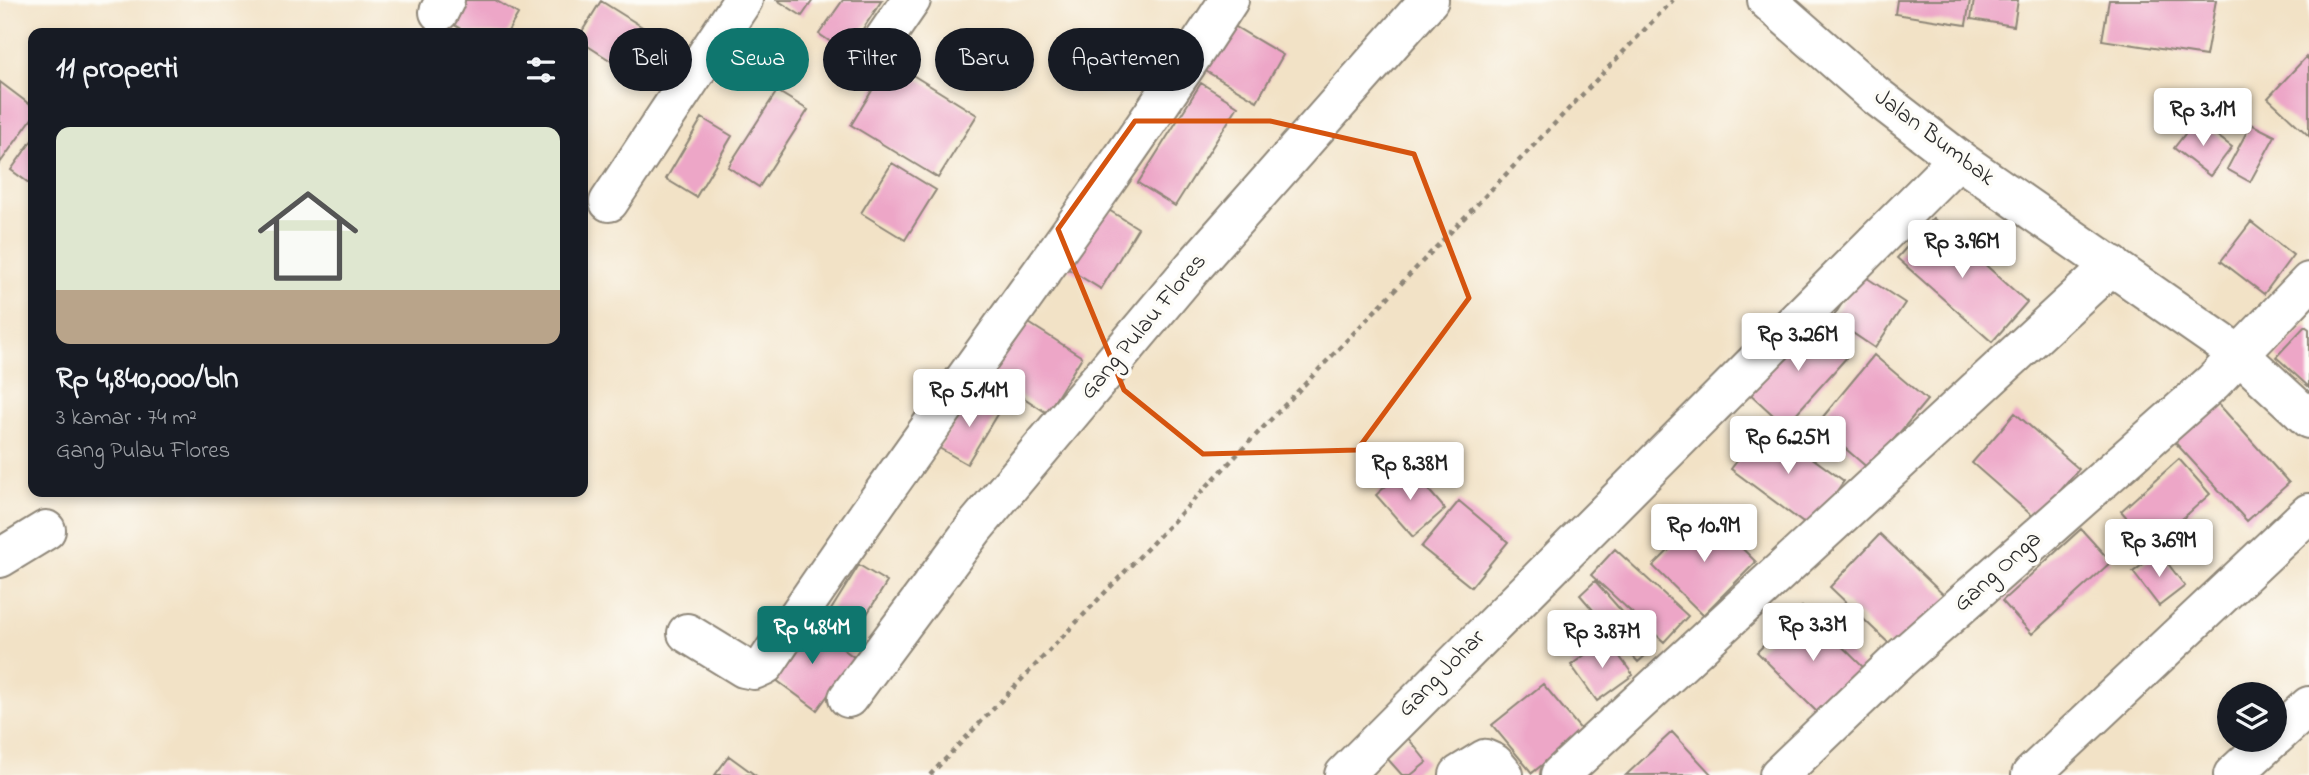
<!DOCTYPE html>
<html lang="id">
<head>
<meta charset="utf-8">
<style>
	:root { --surface:#171b24; --page:#242831; --text:#f1f3f6; --muted:#9ea1a6; --accent:#0f766e }
	body { margin:0; font-family:"Indie Flower",sans-serif; background:var(--page); color:var(--text); height:100vh; display:flex; flex-direction:column; font-size:26px; white-space:nowrap }
	* { box-sizing:border-box; margin:0 }
	p { font-size:23px; color:var(--muted) }
	.icon { flex:none; width:38px; height:38px; fill:none; stroke:currentColor; stroke-width:2; stroke-linecap:round; stroke-linejoin:round }
	.map { position:relative; flex:1; overflow:hidden }
	.panel { position:absolute; left:28px; top:28px; width:560px; height:469px; display:flex; flex-direction:column; background:var(--surface); border-radius:14px; box-shadow:0 4px 10px #0003 }
	.panel>* { flex:none }
	.top-card { position:absolute; left:609px; top:28px; width:665px; height:63px; display:flex; gap:14px }
	.tools { position:absolute; left:2217px; top:682px; display:grid; gap:14px }
	.tools a { display:grid; place-items:center; width:70px; height:70px; border-radius:50%; background:var(--surface); box-shadow:0 4px 10px #0003; font-size:35px }
	.price { position:absolute; translate:-50% -60px; padding:0 16px; border-radius:7px; background:#fff; color:#222; font-size:23px; line-height:46px; filter:drop-shadow(0 2px 4px #0008) }
	.price::after { content:''; position:absolute; left:50%; top:42px; width:21px; height:16px; margin-left:-10px; background:inherit; clip-path:polygon(0 0,100% 0,50% 100%) }
	.price.selected { background:var(--accent); color:#fff }
	ul { padding:0; list-style:none }
	li { display:grid; align-content:center; gap:14px; height:371px; padding:0 28px }
	li span { display:grid; place-items:center; height:217px; border-radius:14px; color:#555 }
	li>.icon { margin-inline-start:auto }
	span .icon { width:126px; height:126px; fill:#fffc; stroke-width:1 }
	li b { font-size:30px }
	h2 { display:flex; justify-content:space-between; align-items:center; height:84px; padding:0 28px; font-size:30px }
	.tag { padding:0 24px; border-radius:32px; background:var(--surface); box-shadow:0 4px 10px #0003; font-size:24px; line-height:63px }
	.tag.selected { background:var(--accent); color:#fff }
	.map>svg:first-child { display:block }
	.building { fill:#eda6c7 }
	.lines { fill:none; stroke-linecap:round; stroke-linejoin:round }
	.minor-casing { stroke:#8e8678; stroke-width:42 }
	.tertiary-casing { stroke:#8e8678; stroke-width:42 }
	.path { stroke:#8e8678; stroke-width:4.5; stroke-dasharray:5 5; stroke-linecap:butt }
	.minor { stroke:#fff; stroke-width:38 }
	.tertiary { stroke:#fff; stroke-width:38 }
	.marked { fill:none; stroke:#d5540f; stroke-width:5; stroke-linejoin:round }
	.labels { text-anchor:middle; dominant-baseline:central; stroke-width:7; stroke-linejoin:round; paint-order:stroke }
	.street-label { font-size:24px; fill:#2b2b2b; stroke:#fdfcf7 }
</style>
</head>
<body>
<div class="map">
<svg width="2309" height="775" viewBox="0 0 2309 775">
	<rect width="100%" height="100%" fill="#fdfcf7"/>
	<filter id="ink" filterUnits="userSpaceOnUse"><feTurbulence type="fractalNoise" baseFrequency=".0143" numOctaves="2"/><feDisplacementMap in="SourceGraphic" scale="14" xChannelSelector="R" yChannelSelector="G"/><feConvolveMatrix kernelMatrix="1 2 1 2 8 2 1 2 1" color-interpolation-filters="sRGB"/></filter>
	<filter id="wash" filterUnits="userSpaceOnUse"><feTurbulence type="fractalNoise" baseFrequency=".00686" numOctaves="4" result="noise"/><feDisplacementMap in="SourceGraphic" scale="28" xChannelSelector="R" yChannelSelector="G"/><feGaussianBlur stdDeviation="1.57" result="paint"/><feColorMatrix in="noise" values="0 0 0 0 0 0 0 0 0 0 0 0 0 0 0 0 0 1.4 0 .05"/><feComposite in="paint" operator="in"/></filter>
	<g filter="url(#wash)">
		<rect width="100%" height="100%" fill="#f2e2c6"/>
		<g id="blocks">
			<path class="building" d="M446,0H495L518,14L507,33H468L437,15Z
				M777,0H813L802,16Z
				M843,0H882L847,53L819,34Z
				M1897,0H1970L1966,25L1895,14Z
				M1974,0H2018L2014,26L1971,19Z
				M2109,0H2216L2206,56L2102,40Z
				M601,1L676,48L652,87L583,43L581,33Z
				M1219,17L1283,55L1257,101L1192,63Z
				M2306,57L2309,60V136L2268,98Z
				M890,61L977,115L938,178L851,125Z
				M0,82L33,107V117L0,163Z
				M1201,83L1238,106L1175,206L1138,183Z
				M777,91L808,110L759,187L728,167Z
				M702,118L732,136L696,197L666,179Z
				M2196,120L2232,147L2210,176L2174,148Z
				M2251,124L2275,136L2250,182L2227,169Z
				M33,139V186L11,170Z
				M892,163L936,190L905,240L861,213Z
				M1094,201L1138,228L1101,289L1057,262Z
				M1933,218L2027,302L1992,342L1897,258Z
				M2251,222L2293,255L2264,294L2221,261Z
				M1861,274L1905,303L1875,348L1832,319Z
				M1021,318L1082,357L1047,413L986,373Z
				M1810,321L1848,356L1785,426L1747,391Z
				M2305,326L2309,329V387L2276,357Z
				M1874,355L1927,400L1869,469L1817,424Z
				M971,394L999,411L967,464L939,448Z
				M2215,400L2289,483L2247,521L2172,439Z
				M2015,413L2079,469L2036,519L1972,463Z
				M1765,424L1844,481L1810,528L1731,469Z
				M2179,459L2210,494L2152,546L2121,511Z
				M1408,466L1445,509L1413,537L1376,495Z
				M1459,501L1508,542L1471,587L1421,547Z
				M1706,513L1756,562L1703,615L1653,566Z
				M2081,529L2111,562L2032,634L2002,601Z
				M1880,534L1950,601L1900,654L1830,587Z
				M1615,549L1688,616L1664,642L1591,575Z
				M2159,552L2185,586L2159,606L2133,572Z
				M859,565L887,582L857,630L829,613Z
				M1595,581L1654,648L1638,662L1580,595Z
				M1802,607L1869,673L1823,718L1757,652Z
				M807,622L855,658L817,710L768,674Z
				M1607,639L1633,675L1597,701L1571,665Z
				M1543,684L1583,732L1532,773L1492,725Z
				M1672,732L1712,775H1626Z
				M1408,738L1427,762L1411,775H1402L1386,757Z
				M729,756L755,775H715Z"/>
		</g>
	</g>
	<g filter="url(#ink)">
		<use href="#blocks" fill-opacity="0" stroke="#8e8678" stroke-width="2"/>
		<g class="lines">
			<defs>
				<path id="minor" d="M439,12L445,0
					M880,45L911,0
					M609,202L743,0
					M0,558L46,530
					M687,633L744,668L754,670L765,665C914,440 1082,227 1229,0
					M848,698L975,527L1195,265L1429,0
					M2275,737L2309,706
					M1344,775L1958,159
					M1459,775L1485,759L1494,763L1504,775
					M1560,775L2112,265
					M1779,775L1899,660L2213,382L2309,282
					M2031,775L2309,513
					M2233,775L2271,740"/>
				<path id="tertiary" d="M1767,0L1875,95L1958,159L2241,356L2309,419"/>
			</defs>
			<use href="#minor" class="minor-casing"/>
			<use href="#tertiary" class="tertiary-casing"/>
			<path class="path" d="M930,775L1673,0"/>
			<use href="#minor" class="minor"/>
			<use href="#tertiary" class="tertiary"/>
		</g>
	</g>
	<path class="marked" d="M1135,121H1270L1414,154L1469,298L1357,450L1203,454L1124,390L1058,229Z"/>
	<g class="labels">
		<g class="street-label">
			<text transform="translate(1934 138) rotate(37)">Jalan Bumbak</text>
			<text transform="translate(1144 327) rotate(-50)">Gang Pulau Flores</text>
			<text transform="translate(1998 572) rotate(-42)">Gang Onga</text>
			<text transform="translate(1442 674) rotate(-45)">Gang Johar</text>
		</g>
	</g>
</svg>
<div class="tools">
<a><svg class="icon" aria-label="layers" viewBox="0 0 24 24"><path d="M12 4l9 5-9 5-9-5zM3 14l9 5 9-5"/></svg></a>
</div>
<b class="price" style="left:2203px;top:148px">Rp 3.1M</b>
<b class="price" style="left:1962px;top:280px">Rp 3.96M</b>
<b class="price" style="left:1798px;top:373px">Rp 3.26M</b>
<b class="price" style="left:969px;top:429px">Rp 5.14M</b>
<b class="price" style="left:1788px;top:476px">Rp 6.25M</b>
<b class="price" style="left:1410px;top:502px">Rp 8.38M</b>
<b class="price" style="left:1704px;top:564px">Rp 10.9M</b>
<b class="price" style="left:2159px;top:579px">Rp 3.69M</b>
<b class="price" style="left:1813px;top:663px">Rp 3.3M</b>
<b class="price selected" style="left:812px;top:666px">Rp 4.84M</b>
<b class="price" style="left:1602px;top:670px">Rp 3.87M</b>
<div class="top-card">
<a class="tag">Beli</a>
<a class="tag selected">Sewa</a>
<a class="tag">Filter</a>
<a class="tag">Baru</a>
<a class="tag">Apartemen</a>
</div>
<section class="panel">
<h2>11 properti<svg class="icon" aria-label="filters" viewBox="0 0 24 24"><path d="M4 7h16M4 17h16"/><circle cx="9" cy="7" r="2"/><circle cx="15" cy="17" r="2"/></svg></h2>
<ul>
<li><span style="background:linear-gradient(#dfe7d0 75%,#b9a48a 0)"><svg class="icon" aria-label="home" viewBox="0 0 24 24"><path d="M3 11l9-7 9 7M6 9v11h12V9"/></svg></span><div><b>Rp 4,840,000/bln</b><p>3 kamar · 74 m²</p><p>Gang Pulau Flores</p></div></li>
</ul>
</section>
</div>
</body>
</html>
